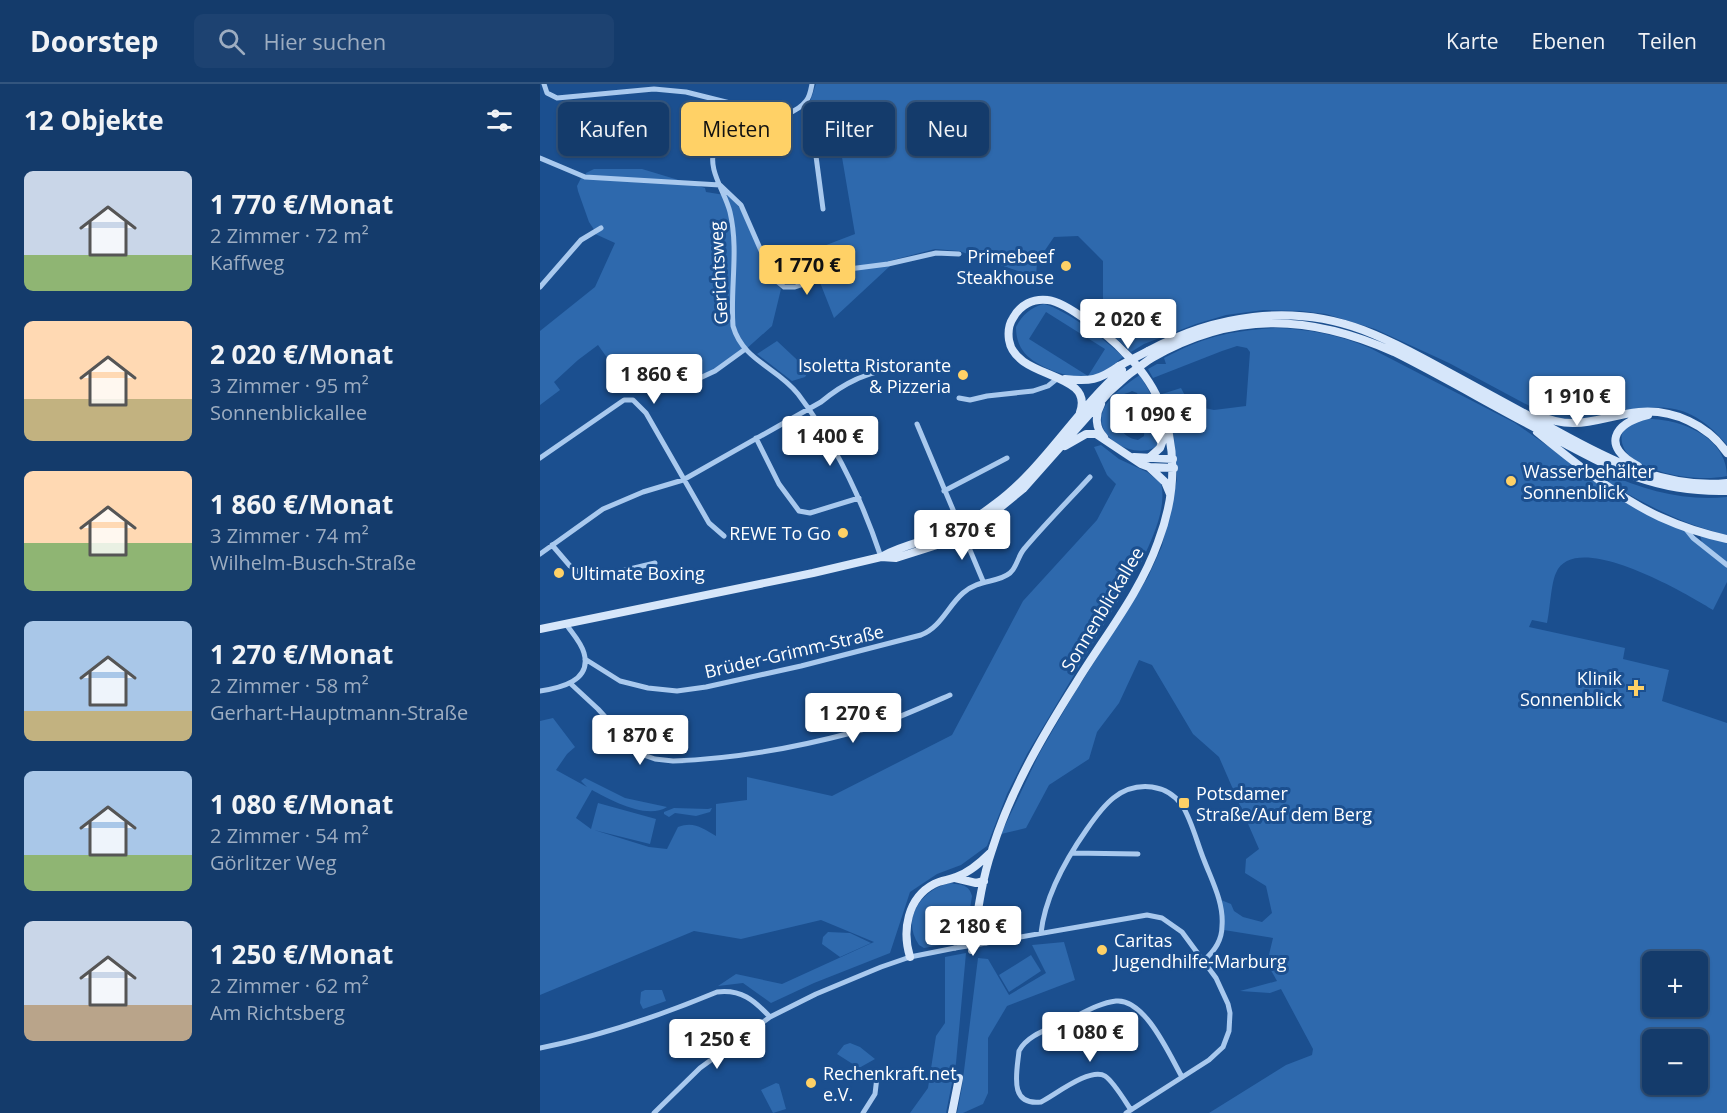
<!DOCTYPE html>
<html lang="de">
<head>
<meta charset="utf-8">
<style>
	:root { --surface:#143b6b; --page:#1d4271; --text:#f1f3f6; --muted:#9dadc1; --line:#33557e; --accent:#ffd166 }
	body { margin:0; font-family:"Open Sans",sans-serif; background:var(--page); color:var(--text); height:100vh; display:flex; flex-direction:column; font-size:22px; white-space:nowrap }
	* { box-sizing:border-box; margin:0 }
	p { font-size:20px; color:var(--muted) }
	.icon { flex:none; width:33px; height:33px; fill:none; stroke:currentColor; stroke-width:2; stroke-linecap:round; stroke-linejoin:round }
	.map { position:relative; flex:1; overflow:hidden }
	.drawer { display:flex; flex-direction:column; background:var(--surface); width:540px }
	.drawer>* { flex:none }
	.hud { position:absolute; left:18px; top:18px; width:570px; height:54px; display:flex; gap:12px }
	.buttons { position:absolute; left:1102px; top:867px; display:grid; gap:12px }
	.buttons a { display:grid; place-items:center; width:66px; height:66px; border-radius:9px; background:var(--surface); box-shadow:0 2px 4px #0004,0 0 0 2px var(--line); font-size:30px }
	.price { position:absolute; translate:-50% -51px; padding:0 14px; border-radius:6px; background:#fff; color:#222; font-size:20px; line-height:39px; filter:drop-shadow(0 2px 3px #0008) }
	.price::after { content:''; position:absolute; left:50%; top:36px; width:18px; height:14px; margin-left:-9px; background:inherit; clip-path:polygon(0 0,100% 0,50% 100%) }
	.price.current { background:var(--accent); color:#111 }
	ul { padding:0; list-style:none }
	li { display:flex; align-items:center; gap:18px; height:150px; padding:0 24px }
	li span { display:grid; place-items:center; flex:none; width:168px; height:120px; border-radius:9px; color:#555 }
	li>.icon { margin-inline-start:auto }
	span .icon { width:72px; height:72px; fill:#fffc; stroke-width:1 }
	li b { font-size:26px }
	h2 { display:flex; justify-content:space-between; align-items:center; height:72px; padding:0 24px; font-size:26px }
	.pill { padding:0 21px; border-radius:9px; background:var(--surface); box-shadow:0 2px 4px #0004,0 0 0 2px var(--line); font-size:21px; line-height:54px }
	.pill.current { background:var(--accent); color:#111 }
	header { display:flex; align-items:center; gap:36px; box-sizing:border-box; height:84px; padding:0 30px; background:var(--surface); border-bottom:2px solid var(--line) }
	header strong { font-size:28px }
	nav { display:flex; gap:33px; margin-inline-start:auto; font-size:21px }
	.search { width:420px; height:54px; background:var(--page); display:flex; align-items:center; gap:15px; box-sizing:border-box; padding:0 21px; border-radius:9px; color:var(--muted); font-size:22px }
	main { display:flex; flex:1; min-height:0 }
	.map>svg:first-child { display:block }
	.green { fill:#2e69ad; fill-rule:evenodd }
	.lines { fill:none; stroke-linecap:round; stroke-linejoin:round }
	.street { stroke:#a9c9ee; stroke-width:5 }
	.secondary { stroke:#d6e6fa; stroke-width:8 }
	.street-bridge { stroke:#a9c9ee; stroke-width:5 }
	.secondary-bridge { stroke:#d6e6fa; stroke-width:8 }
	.poi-dot { fill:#ffd166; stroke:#1b4f8f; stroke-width:2 }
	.labels { text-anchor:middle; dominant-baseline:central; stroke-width:6; stroke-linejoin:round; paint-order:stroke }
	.poi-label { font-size:18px; fill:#fff; stroke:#1b4f8f; text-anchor:start }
	.street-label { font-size:18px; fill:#fff; stroke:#1b4f8f }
</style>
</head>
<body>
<header>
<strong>Doorstep</strong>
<div class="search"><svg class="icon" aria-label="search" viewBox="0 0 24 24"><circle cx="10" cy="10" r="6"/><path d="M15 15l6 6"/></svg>Hier suchen</div>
<nav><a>Karte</a><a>Ebenen</a><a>Teilen</a></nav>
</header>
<main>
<section class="drawer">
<h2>12 Objekte<svg class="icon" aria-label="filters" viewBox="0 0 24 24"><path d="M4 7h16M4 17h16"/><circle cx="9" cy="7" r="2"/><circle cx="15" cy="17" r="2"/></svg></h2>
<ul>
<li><span style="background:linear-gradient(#c9d6e8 70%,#8fb573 0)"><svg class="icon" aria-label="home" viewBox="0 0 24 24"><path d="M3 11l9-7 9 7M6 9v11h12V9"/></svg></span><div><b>1 770 €/Monat</b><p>2 Zimmer · 72 m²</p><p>Kaffweg</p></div></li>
<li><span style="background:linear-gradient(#ffd9b3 65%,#c2b280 0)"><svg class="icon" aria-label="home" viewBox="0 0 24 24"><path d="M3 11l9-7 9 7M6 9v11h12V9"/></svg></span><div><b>2 020 €/Monat</b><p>3 Zimmer · 95 m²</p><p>Sonnenblickallee</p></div></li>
<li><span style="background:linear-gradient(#ffd9b3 60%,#8fb573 0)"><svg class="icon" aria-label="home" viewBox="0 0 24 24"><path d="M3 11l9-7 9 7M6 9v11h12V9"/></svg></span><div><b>1 860 €/Monat</b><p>3 Zimmer · 74 m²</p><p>Wilhelm-Busch-Straße</p></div></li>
<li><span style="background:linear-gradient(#a9c7e8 75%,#c2b280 0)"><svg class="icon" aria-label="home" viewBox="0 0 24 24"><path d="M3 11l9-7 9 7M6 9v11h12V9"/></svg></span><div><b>1 270 €/Monat</b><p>2 Zimmer · 58 m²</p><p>Gerhart-Hauptmann-Straße</p></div></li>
<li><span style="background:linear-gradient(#a9c7e8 70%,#8fb573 0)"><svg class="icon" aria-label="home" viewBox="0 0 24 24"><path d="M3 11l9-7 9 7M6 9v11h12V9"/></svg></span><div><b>1 080 €/Monat</b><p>2 Zimmer · 54 m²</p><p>Görlitzer Weg</p></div></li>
<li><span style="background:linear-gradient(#c9d6e8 70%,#b9a48a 0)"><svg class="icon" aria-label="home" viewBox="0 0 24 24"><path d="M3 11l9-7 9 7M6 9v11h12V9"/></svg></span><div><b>1 250 €/Monat</b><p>2 Zimmer · 62 m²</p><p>Am Richtsberg</p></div></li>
</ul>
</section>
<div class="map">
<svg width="1187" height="1029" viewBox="0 0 1187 1029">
	<rect width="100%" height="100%" fill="#1b4f8f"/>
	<path class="green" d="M276,0H1187V361C1126,287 1080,348 1010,333L909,279L835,245L786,230L761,227L724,226L686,231L656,240L604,260L591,268L567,246L566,227L563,224V177L538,152L514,153L497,178L496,193L419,167L395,165L349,177L350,182L294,234L268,168L315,150L293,20L270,18Z
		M54,85H102L165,104L166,108L191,112L204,130L232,195L241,205L232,242L205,266L174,286L134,304L116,272L82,282L68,275L58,261L38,276L14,298L20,306L0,321V247L55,203L75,159L53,149L55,147L49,138L38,107L37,102L42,92L45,93L46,89Z
		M504,220C525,225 567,257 583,273C573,281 562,292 548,294C537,295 525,291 516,288C493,279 476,269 476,243C482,231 491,223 504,220ZM506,228L565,265L548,292L489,255Z
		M735,244C768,245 800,251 830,264L975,339L1084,416L1145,446L1162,459L1160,450L1187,458V498L1173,526C1147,510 1035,444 1016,489C1011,499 1010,526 1007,539L992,536L989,543L1085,564L1083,575L1129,586L1122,617L1187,639V1029H669L746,981L772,971L773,965L741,905L730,909L700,907L737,897L727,879L733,854L684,846L681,816L691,820L694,827L703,833L722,838L732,829L726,802L705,789L706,775L719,765L679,673L653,650L612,581L599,576L579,619L557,648L549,675L509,701L486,744L461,750L499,670L532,613L608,493L622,462L637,395L634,353L622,310L641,304L650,321L674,326L706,322L710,268L707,264L697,262L682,267L613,294L608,285L617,280H626L624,274C665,252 690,247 735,244ZM1113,878H1158V922H1113ZM1113,956H1158V1000H1113Z
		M237,257L269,287L265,293L252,297L217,270Z
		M600,291C609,308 626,332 622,352C615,389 522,350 581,305C587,300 593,295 600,291ZM592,307L597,309L605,326L604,352L598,356C595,355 592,355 589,353C576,346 569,321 583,311C585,309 589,309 592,307Z
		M1109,335C1142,335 1187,354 1187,392C1160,398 1114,391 1092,374C1082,367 1077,350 1087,342C1093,337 1102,336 1109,335Z
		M561,361L579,375L607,388L621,399C627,424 613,452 603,475L487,670L467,710L447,762L421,781L397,790L370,808L350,869L274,899L231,919L203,899L178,902L196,890L242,900L334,858L281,836L201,855L154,847L0,911V637L13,634L35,663L27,670L16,686L47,703L41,697L45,694L85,714L127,723C107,736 70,716 52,706L36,734L51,745L58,719L116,735L110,760L54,746L109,763L127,765L138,743C154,737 162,744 176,752V720L207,716V693L292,712L412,651L483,517L557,436L576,400L567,391L554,363Z
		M1066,389C1105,407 1145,417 1187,413V451C1142,440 1108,422 1069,399Z
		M134,724L168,725L172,724L170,728L156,732L135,729L129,733L124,730V728Z
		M410,799C421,801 429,800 432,812L425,857L384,864L379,861C360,834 383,805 410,799Z
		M288,848L310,849L331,859L300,873L282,860L283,853Z
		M524,858L535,896L467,922L448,954V1009L443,1020L423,1029H417L422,1003L438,874L448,875L469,911L506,889L492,861Z
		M426,869L416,979L406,1029H370L388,1004L396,952L405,939V873Z
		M491,871L501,887L469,908L459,891Z
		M105,906H122L126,917L103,925L100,919L101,908Z
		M310,959L320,963L335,975L319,984L297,970L304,961Z
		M236,999L239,1000L246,1025L233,1029L221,1006Z"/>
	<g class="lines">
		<path class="street" d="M4,0L7,9L17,14L114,5L146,8L190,19L201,25L210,39
			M272,0C271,5 270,13 266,17C245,44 188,29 175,63C166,85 185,107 190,128C199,166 190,204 193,242C203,277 237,283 258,310C295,359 322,416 341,473
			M266,18L273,27L274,57L283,125
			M0,74L45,93L180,101L201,121L233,194L244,203H255L309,185L348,180L396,169L419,170
			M0,203L41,156L61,144
			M134,306L175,287L204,266
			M419,314L430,316L447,312L493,307L508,302L518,294
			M377,340L443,497
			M216,354L239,400L259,427L270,429L319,414
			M0,374L84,316H93L106,329L169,439L184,452
			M404,407L467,374
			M1145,444L1153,454L1187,481
			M12,461L30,482L45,492L73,489L115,479
			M0,470L63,425L103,408L143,396L281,318C310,294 326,291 361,281
			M45,575L80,597L108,604L137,607L166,603L261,582L381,551C401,543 408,522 423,509C439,495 458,499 470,489C477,483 478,472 484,465C505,440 528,417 550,393
			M31,600L58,625L98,669L115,675L133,677C192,675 254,664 311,649C345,640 378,625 410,611
			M0,607C20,604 52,597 44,569C41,558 32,549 26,540
			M532,769L598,770
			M501,849C505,812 526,775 547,745C563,722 580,699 612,703C625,705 634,710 642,721C652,737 657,759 664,776C672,797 684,819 682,842C682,856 674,868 663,877
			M446,859L607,831L622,834L642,848L676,894L688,920L690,929L689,947L683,963L669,976L586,1029
			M0,964C61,952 119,932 177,908C201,905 214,916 230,933
			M591,1026C585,1017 573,997 565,992C550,983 515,1011 501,1018C468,1022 477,988 479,967C487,951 509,945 524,938C540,931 558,919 576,917C605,914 630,972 642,993
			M114,1029L160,984L230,933L276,910L341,883L370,873L415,864
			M323,1029L335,1010L337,993"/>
		<path class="secondary" d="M608,267C674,231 751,219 823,246C854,258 883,274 912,290C951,311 990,332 1028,353C1078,380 1129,405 1187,399
			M610,275C692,227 769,230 854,268C904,293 953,322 1003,348C1067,382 1111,409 1187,407
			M525,295C550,298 559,296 579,282
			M561,320C555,331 555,344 564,353
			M999,331C1036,349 1061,332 1099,328C1133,325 1168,341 1187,369
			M997,348C1032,377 1080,415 1120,433C1142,443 1164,450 1187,455
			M525,362L546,350H556L601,380L609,383L634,384
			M594,373L633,375
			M609,374L620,364L626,348
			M1098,382C1061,363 1073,339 1108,331
			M609,383L625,398L630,410
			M343,472C359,463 377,459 395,453C417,446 437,434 455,420C504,384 535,327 582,286
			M0,545L273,489L341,473L356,474L397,461L445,436L483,405L569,308L588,291
			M415,794L436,799L444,797
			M432,866C437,833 441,798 452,766C470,707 503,651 536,599C564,553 600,509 618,458C636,411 638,364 619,317C612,300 598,281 584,268C570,253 527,218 508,216C493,214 480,221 473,234C469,240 468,249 469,256C475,296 555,287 540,328
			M370,873C362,847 367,814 394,800C401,796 409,796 416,793C430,788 440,779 450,769
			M412,1029L419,994"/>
		<path class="street-bridge" d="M415,864L446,859"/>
		<path class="secondary-bridge" d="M579,282L608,267
			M588,291L610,275"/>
	</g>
	<g class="poi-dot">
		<circle cx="526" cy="182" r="6"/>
		<circle cx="423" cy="291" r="6"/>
		<circle cx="971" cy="397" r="6"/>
		<circle cx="303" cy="449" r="6"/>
		<circle cx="19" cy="489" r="6"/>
		<path d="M1093 595h6v6h6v6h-6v6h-6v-6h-6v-6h6z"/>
		<rect x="638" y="713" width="12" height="12" rx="3"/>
		<circle cx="562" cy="866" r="6"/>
		<circle cx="271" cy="999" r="6"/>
	</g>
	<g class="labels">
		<g class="poi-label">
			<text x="514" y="172" text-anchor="end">Primebeef<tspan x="514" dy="21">Steakhouse</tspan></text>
			<text x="411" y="281" text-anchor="end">Isoletta Ristorante<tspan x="411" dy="21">&amp; Pizzeria</tspan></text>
			<text x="983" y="387">Wasserbehälter<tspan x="983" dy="21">Sonnenblick</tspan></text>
			<text x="291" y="449" text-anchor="end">REWE To Go</text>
			<text x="31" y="489">Ultimate Boxing</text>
			<text x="1082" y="594" text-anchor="end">Klinik<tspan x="1082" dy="21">Sonnenblick</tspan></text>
			<text x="656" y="709">Potsdamer<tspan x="656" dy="21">Straße/Auf dem Berg</tspan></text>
			<text x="574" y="856">Caritas<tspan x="574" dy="21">Jugendhilfe-Marburg</tspan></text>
			<text x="283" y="989">Rechenkraft.net<tspan x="283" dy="21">e.V.</tspan></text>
		</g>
		<g class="street-label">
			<text transform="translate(178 189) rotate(-93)">Gerichtsweg</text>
			<text transform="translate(562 525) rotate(-59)">Sonnenblickallee</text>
			<text transform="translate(254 567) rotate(-13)">Brüder-Grimm-Straße</text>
		</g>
	</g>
</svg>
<div class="buttons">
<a>+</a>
<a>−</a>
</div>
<b class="price current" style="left:267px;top:212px">1 770 €</b>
<b class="price" style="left:588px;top:266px">2 020 €</b>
<b class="price" style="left:114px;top:321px">1 860 €</b>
<b class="price" style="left:1037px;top:343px">1 910 €</b>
<b class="price" style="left:618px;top:361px">1 090 €</b>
<b class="price" style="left:290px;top:383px">1 400 €</b>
<b class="price" style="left:422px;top:477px">1 870 €</b>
<b class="price" style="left:313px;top:660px">1 270 €</b>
<b class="price" style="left:100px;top:682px">1 870 €</b>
<b class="price" style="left:433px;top:873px">2 180 €</b>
<b class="price" style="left:550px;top:979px">1 080 €</b>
<b class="price" style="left:177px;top:986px">1 250 €</b>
<div class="hud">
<a class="pill">Kaufen</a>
<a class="pill current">Mieten</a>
<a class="pill">Filter</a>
<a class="pill">Neu</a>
</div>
</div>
</main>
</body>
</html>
